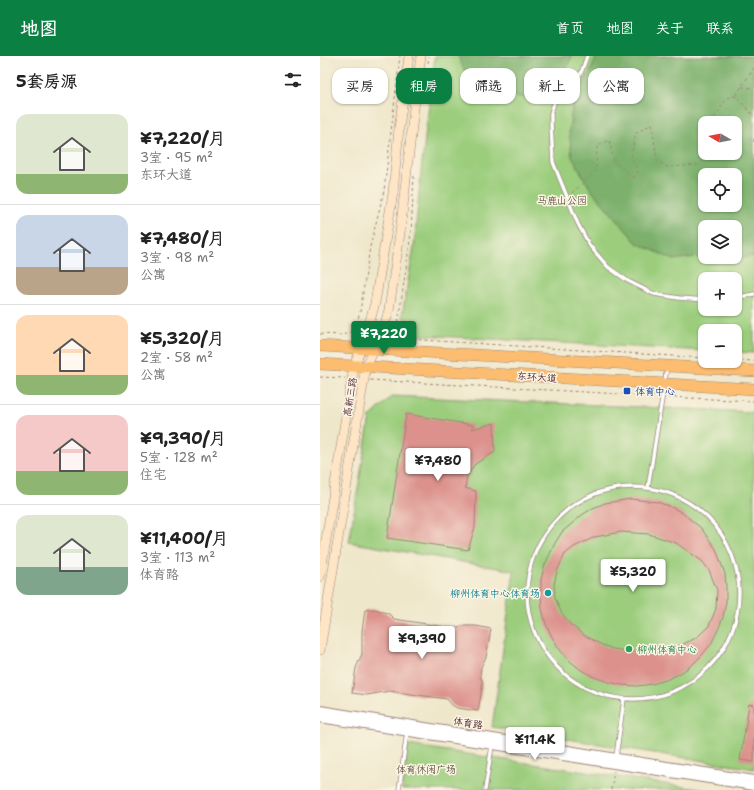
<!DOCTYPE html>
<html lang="zh">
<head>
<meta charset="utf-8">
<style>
	:root { --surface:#fff; --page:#f6f6f6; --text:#222; --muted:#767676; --line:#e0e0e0; --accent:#0b8043 }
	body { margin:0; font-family:"Shantell Sans","LXGW WenKai TC",sans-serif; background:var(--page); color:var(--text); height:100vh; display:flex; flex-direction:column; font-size:15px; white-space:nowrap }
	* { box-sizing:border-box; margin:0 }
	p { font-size:13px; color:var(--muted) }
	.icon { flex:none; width:22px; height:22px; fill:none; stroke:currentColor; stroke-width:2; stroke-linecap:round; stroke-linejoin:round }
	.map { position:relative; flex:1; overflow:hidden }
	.sheet { display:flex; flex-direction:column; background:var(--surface); width:320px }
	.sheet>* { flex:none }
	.hud { position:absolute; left:12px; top:12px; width:362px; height:36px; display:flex; gap:8px }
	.needle { width:26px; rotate:279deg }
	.buttons { position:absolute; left:378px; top:60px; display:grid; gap:8px }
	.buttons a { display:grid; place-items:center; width:44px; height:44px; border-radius:8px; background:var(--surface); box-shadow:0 1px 3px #0004; font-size:20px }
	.price { position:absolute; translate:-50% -34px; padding:0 9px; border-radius:4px; background:#fff; color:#222; font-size:13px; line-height:26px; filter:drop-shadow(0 1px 2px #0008) }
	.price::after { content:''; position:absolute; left:50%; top:24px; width:12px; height:9px; margin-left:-6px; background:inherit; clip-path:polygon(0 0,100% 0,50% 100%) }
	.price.active { background:var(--accent); color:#fff }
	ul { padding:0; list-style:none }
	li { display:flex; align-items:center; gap:12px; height:100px; padding:0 16px }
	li+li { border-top:1px solid var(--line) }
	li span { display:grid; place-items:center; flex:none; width:112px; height:80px; border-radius:12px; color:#555 }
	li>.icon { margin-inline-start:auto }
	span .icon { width:48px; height:48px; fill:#fffc; stroke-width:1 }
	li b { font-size:17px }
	h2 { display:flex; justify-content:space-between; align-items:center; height:48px; padding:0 16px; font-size:17px }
	.pill { padding:0 14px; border-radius:12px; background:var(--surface); box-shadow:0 1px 3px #0004; font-size:14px; line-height:36px }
	.pill.active { background:var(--accent); color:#fff }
	header { display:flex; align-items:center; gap:24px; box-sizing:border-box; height:56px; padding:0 20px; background:var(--accent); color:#fff }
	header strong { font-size:19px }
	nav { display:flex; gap:22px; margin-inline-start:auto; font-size:14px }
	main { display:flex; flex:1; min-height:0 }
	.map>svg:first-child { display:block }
	.green { fill:#9bcd7d; stroke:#727654; fill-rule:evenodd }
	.forest { fill:#7cb06c; stroke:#63684c; fill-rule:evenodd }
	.building { fill:#dc918c; fill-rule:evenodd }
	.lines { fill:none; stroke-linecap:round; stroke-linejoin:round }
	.service-casing { stroke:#9c837a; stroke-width:5 }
	.tertiary-casing { stroke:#9c837a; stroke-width:10 }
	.secondary-casing { stroke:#9c837a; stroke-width:10 }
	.trunk-casing { stroke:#9c837a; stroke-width:12 }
	.path { stroke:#9c837a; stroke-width:1; stroke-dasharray:3 3; stroke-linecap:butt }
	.service { stroke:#fff; stroke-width:3.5 }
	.tertiary { stroke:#fff; stroke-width:8 }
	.secondary { stroke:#fee5c5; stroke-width:9 }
	.trunk { stroke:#fcbd6f; stroke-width:11 }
	.transit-dot { fill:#1a4fb4; stroke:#fcf5e5; stroke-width:1.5 }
	.culture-dot { fill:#0f9aa8; stroke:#fcf5e5; stroke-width:1.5 }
	.leisure-dot { fill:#2e9e5b; stroke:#fcf5e5; stroke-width:1.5 }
	.labels { text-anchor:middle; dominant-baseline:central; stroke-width:3; stroke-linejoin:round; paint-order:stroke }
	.park-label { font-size:10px; fill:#625344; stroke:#fcf5e5 }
	.street-label { font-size:10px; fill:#4a1f2b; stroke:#fcf5e5 }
	.transit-label { font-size:10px; fill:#164399; stroke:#fcf5e5; text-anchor:start }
	.culture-label { font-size:10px; fill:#0d838f; stroke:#fcf5e5; text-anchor:end }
	.leisure-label { font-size:10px; fill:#27864d; stroke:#fcf5e5; text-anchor:start }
</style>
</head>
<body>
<header>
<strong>地图</strong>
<nav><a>首页</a><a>地图</a><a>关于</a><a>联系</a></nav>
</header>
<main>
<section class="sheet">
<h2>5套房源<svg class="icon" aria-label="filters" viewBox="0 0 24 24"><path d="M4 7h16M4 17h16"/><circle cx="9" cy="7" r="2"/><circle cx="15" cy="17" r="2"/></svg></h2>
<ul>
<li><span style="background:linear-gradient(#dfe7d0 75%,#8fb573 0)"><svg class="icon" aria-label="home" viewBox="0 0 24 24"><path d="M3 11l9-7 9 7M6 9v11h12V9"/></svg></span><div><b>¥7,220/月</b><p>3室 · 95 m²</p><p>东环大道</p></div></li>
<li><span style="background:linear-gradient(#c9d6e8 65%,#b9a48a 0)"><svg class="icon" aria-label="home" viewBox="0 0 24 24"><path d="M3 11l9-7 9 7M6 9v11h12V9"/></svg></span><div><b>¥7,480/月</b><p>3室 · 98 m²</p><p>公寓</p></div></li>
<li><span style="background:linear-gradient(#ffd9b3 75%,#8fb573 0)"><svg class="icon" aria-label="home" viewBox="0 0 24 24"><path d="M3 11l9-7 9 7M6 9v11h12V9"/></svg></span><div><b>¥5,320/月</b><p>2室 · 58 m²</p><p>公寓</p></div></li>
<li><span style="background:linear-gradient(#f6c9c9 70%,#8fb573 0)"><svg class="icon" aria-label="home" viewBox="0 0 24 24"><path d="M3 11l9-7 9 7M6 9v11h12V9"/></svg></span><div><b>¥9,390/月</b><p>5室 · 128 m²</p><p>住宅</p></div></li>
<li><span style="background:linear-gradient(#dfe7d0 65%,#7fa58c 0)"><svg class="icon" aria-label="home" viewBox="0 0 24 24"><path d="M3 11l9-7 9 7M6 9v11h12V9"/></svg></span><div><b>¥11,400/月</b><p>3室 · 113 m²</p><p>体育路</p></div></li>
</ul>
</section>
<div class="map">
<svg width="434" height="734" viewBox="0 0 434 734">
	<rect width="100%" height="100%" fill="#fcf5e5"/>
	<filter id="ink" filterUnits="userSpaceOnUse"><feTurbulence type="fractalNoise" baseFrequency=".025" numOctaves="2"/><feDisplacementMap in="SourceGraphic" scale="8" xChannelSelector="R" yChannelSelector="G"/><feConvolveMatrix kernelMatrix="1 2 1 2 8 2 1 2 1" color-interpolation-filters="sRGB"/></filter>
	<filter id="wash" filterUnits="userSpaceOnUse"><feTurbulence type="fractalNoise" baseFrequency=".012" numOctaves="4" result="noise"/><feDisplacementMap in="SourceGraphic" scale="16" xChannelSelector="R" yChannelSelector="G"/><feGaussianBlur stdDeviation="0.9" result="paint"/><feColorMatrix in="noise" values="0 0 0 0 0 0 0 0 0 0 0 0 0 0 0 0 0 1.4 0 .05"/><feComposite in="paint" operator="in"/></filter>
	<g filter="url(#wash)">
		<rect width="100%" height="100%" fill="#efe7ca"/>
		<path class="green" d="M115,0H434V297L415,296V275H385V295L99,279L82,260L94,190L101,115ZM385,67H415V97H385ZM385,119H415V149H385ZM385,171H415V201H385ZM385,223H415V253H385Z
			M72,340L434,356V713L172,671L194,515L29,486L50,361Z
			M88,689L385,734H82Z"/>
		<path class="forest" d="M138,0H252L244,18L221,45L185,38L146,18Z
			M277,0H434V200L396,205L374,201L354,204L317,187L271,134L252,101L249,75L253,43L270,16ZM385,67H415V97H385ZM385,119H415V149H385ZM385,171H415V201H385Z"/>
		<g id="blocks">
			<path class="building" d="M86,358L153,369L152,373L174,367L175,396L155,408L147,420L145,432L156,435L155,471L148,494L67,482Z
				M311,443L337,446L349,450L361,456L381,472L396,493L405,518L406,531V546L403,561L398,574L391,588L382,599L372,609L359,618L346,624L332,628L317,630L302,629L288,626L274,621L261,614L250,605L240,594L232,581L226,568L222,553L221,539V524L224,511L235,487L242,476L262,459L273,452L285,447ZM301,476L329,478L356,487L382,505L389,514L397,534L396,553L389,570L376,582L357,591L334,596L321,597L293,593L282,589L262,578L250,568L241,556L235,542L234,528L237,515L245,498L254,491L275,481Z
				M55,553L69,558L74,563L133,572L142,570H156L171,573L166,601L161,611L160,620L162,624V632L158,655L137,652L132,649L127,643L69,635L47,639L32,637L36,612L42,598V575L45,554Z
				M429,648L434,649V706L420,704Z"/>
		</g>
	</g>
	<g filter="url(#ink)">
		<use href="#blocks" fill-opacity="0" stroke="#9c837a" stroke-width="1"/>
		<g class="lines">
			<defs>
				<path id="service" d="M267,0L261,17L247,33L235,44L231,57V68L233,106L258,168L270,190L288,211L308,225L334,238L359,242L385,244
					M415,242L434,238
					M207 537a106 106 0 1 1 212 0a106 106 0 1 1-212 0Z
					M328,432L347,311
					M296,701L304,643
					M79,734L87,676
					M165,734L172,690"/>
				<path id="tertiary" d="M0,654L434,724
					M0,662L434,730"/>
				<path id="secondary" d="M0,521L34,310L41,293L48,272L55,247L73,137L79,72L89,0
					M0,594L46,310L55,293L62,278L69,254L80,177L95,43L101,0"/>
				<path id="trunk" d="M0,290L434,315
					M0,308L434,333"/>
			</defs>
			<use href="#service" class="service-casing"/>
			<use href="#tertiary" class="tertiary-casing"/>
			<use href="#secondary" class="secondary-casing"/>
			<use href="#trunk" class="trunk-casing"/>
			<path class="path" d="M108,7L109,0
				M422,31L431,32L434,31
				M416,39L434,12
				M391,67L407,42L416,40L434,61
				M434,83V86
				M94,120L91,177L78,268C79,275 80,280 87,283L385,302
				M252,137L276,115L277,90L289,84L294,105L314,123L318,115L311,100L316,77L332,68L337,105L348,111L377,109L383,105L382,85L385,78
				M0,278L23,279L33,275L37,266L40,256L50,191L64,135L80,0
				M415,304L434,305
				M0,321L25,322
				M50,324L337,340
				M348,341L434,345
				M291,734L294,715"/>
			<use href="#service" class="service"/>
			<use href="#tertiary" class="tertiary"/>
			<use href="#secondary" class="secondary"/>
			<use href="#trunk" class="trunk"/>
		</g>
	</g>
	<rect class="transit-dot" x="303" y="331" width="8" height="8" rx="2"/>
	<circle class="culture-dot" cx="228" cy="537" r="4"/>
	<circle class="leisure-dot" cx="309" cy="593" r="4"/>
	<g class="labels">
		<g class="park-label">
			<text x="242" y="144">马鹿山公园</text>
			<text x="106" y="713">体育休闲广场</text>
		</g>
		<g class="street-label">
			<text transform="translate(217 321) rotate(4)">东环大道</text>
			<text transform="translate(30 341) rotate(-81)">高新三路</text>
			<text transform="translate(148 667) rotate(9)">体育路</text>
		</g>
		<g class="transit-label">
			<text x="315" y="335">体育中心</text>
		</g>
		<g class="culture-label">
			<text x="220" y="537">柳州体育中心体育场</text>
		</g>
		<g class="leisure-label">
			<text x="317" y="593">柳州体育中心</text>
		</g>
	</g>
</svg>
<div class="buttons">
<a><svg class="needle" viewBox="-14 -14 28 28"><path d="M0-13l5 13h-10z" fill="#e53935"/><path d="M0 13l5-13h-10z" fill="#767676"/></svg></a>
<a><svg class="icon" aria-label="locate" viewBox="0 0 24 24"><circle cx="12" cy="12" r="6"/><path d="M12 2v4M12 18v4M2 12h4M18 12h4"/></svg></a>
<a><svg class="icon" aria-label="layers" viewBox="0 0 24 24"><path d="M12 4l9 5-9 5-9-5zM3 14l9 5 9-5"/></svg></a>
<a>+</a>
<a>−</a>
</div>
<b class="price active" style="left:64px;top:299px">¥7,220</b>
<b class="price" style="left:118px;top:426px">¥7,480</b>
<b class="price" style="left:313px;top:537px">¥5,320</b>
<b class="price" style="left:102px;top:604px">¥9,390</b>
<b class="price" style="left:215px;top:705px">¥11.4K</b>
<div class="hud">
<a class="pill">买房</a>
<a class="pill active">租房</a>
<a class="pill">筛选</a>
<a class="pill">新上</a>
<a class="pill">公寓</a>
</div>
</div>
</main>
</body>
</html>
